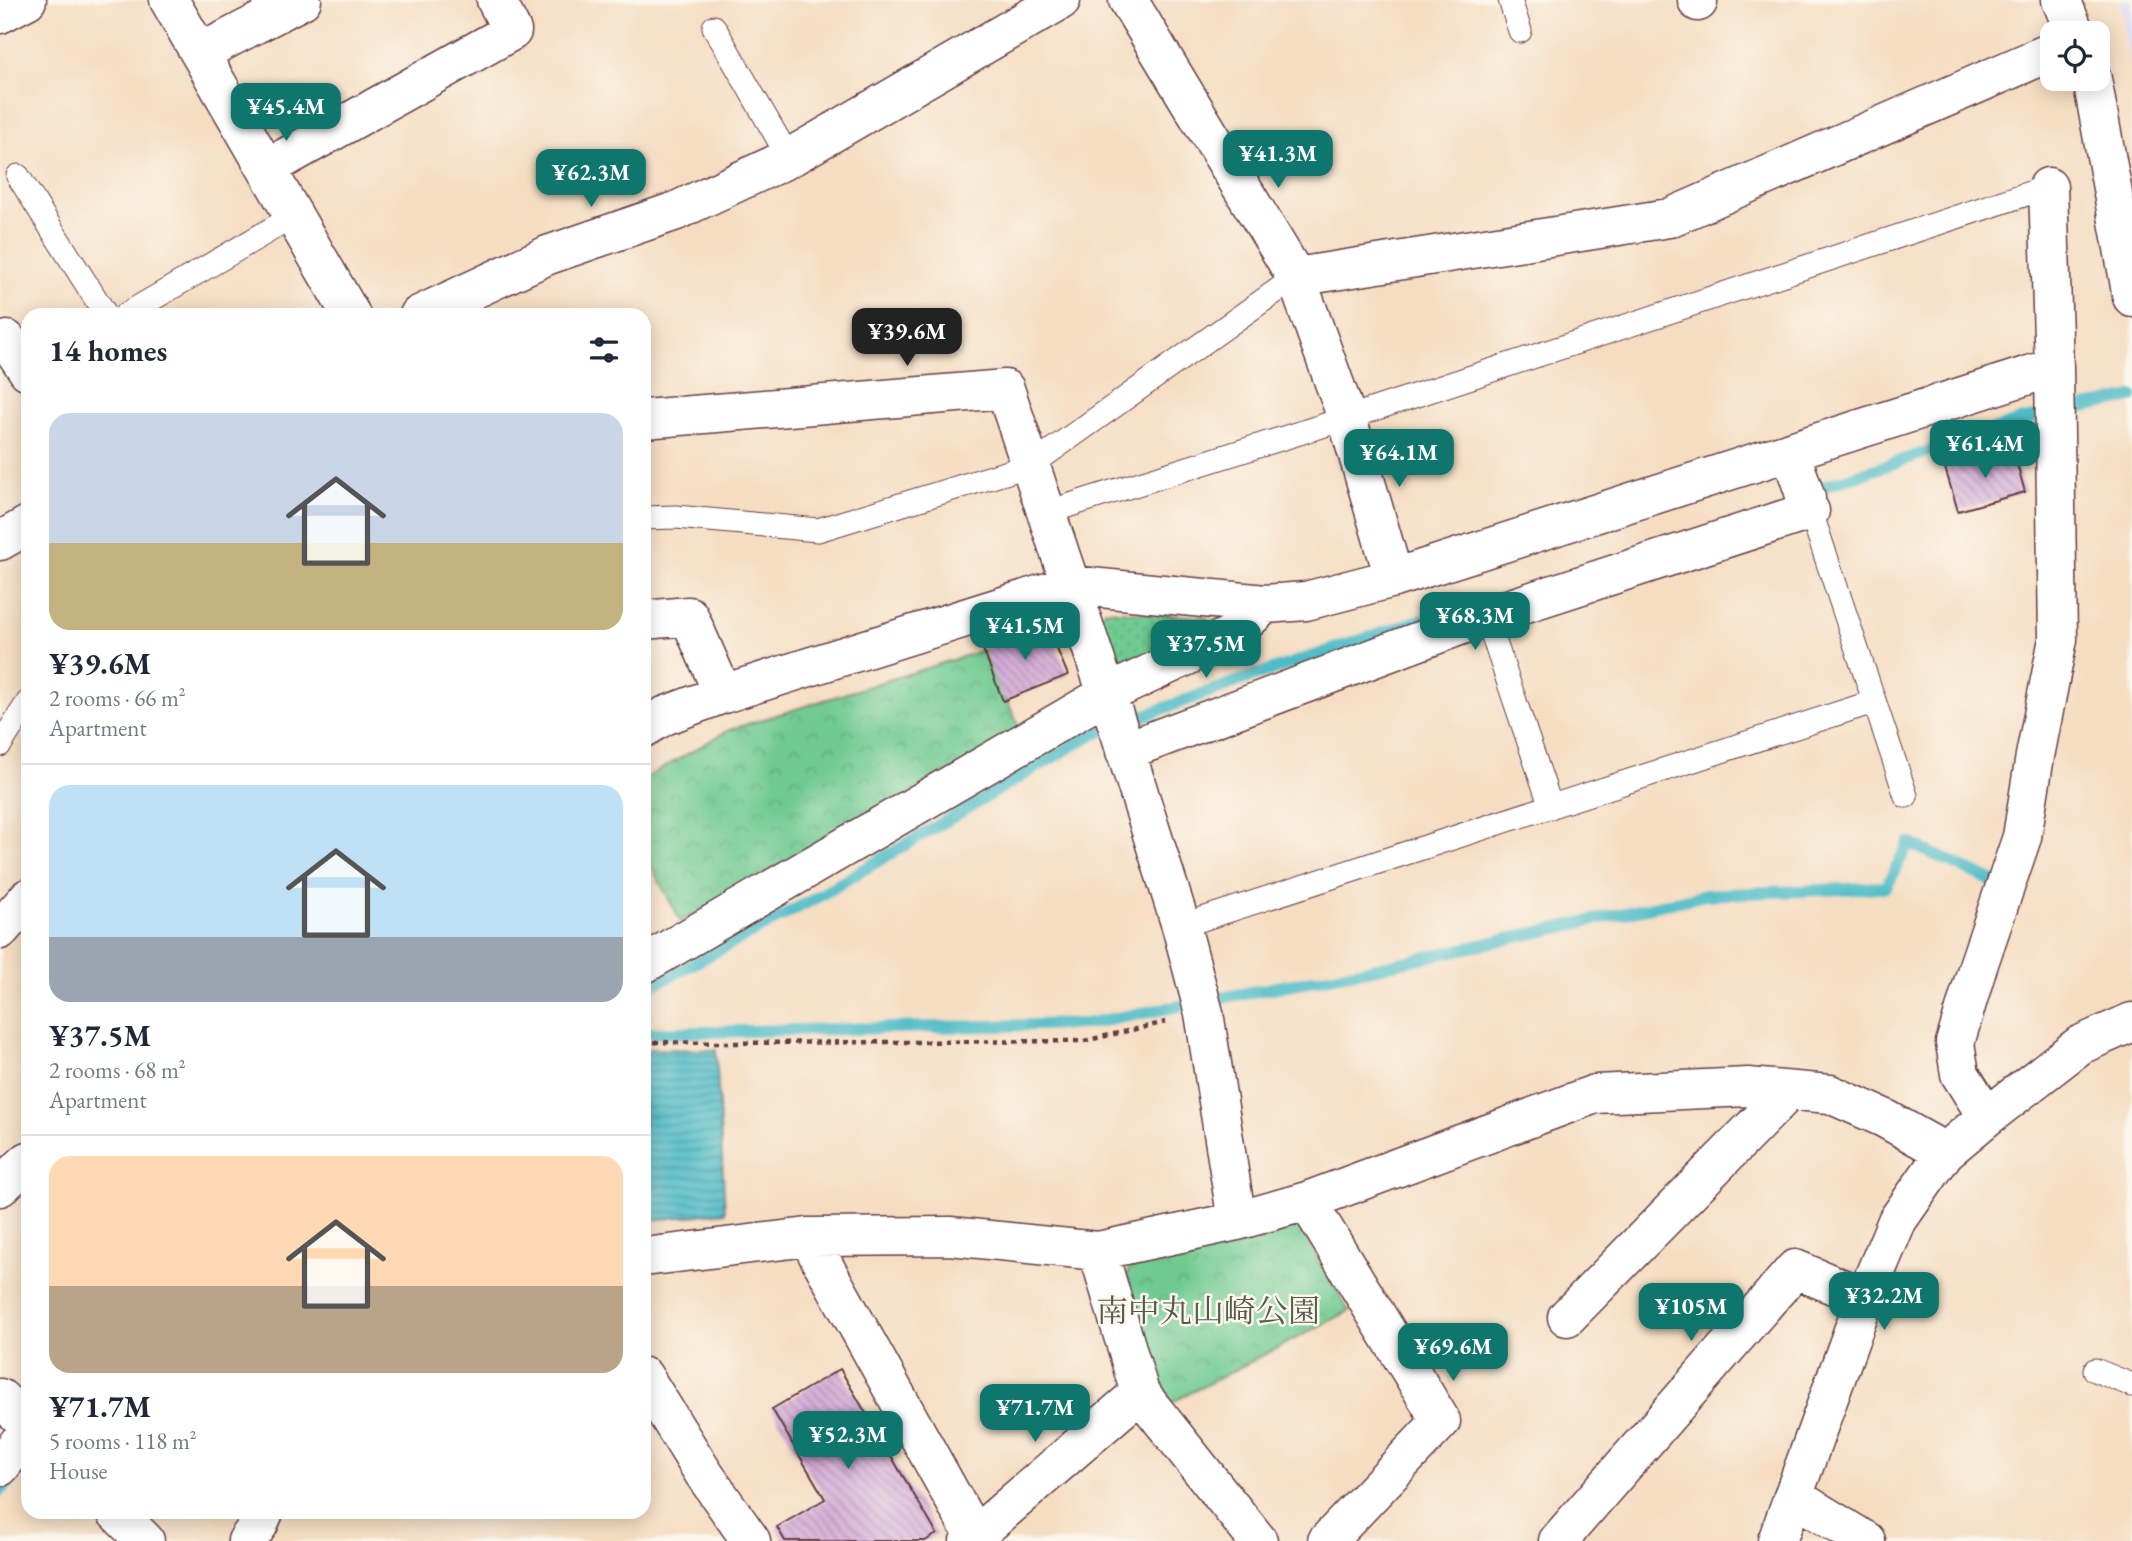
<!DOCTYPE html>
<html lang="en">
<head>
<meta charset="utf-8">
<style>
	:root { --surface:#fff; --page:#f2f2f3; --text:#1f2937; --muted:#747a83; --line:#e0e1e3; --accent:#0f766e }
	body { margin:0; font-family:"EB Garamond","Noto Serif JP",serif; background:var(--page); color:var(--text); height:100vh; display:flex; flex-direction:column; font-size:26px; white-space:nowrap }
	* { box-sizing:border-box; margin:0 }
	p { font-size:23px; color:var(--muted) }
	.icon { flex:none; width:38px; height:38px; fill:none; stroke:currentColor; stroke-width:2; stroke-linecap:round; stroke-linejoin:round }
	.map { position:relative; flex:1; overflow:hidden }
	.panel { position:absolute; left:21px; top:308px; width:630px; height:1211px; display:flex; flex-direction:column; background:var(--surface); border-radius:21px; box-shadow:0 4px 18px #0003 }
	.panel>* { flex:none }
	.fabs { position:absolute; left:2040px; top:21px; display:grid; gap:14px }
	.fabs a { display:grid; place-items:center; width:70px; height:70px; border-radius:14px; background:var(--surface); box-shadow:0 4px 18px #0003; font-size:35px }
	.price { position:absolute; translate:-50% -60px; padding:0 16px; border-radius:14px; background:var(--accent); color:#fff; font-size:23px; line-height:46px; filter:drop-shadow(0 2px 4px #0008) }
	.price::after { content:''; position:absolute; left:50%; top:42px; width:21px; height:16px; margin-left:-10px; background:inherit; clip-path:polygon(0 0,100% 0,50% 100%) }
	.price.on { background:#222; color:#fff }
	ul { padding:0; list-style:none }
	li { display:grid; align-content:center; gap:14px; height:371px; padding:0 28px }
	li+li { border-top:2px solid var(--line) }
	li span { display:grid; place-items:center; height:217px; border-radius:21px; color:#555 }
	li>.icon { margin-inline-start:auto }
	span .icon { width:126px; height:126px; fill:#fffc; stroke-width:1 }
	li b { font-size:30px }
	h2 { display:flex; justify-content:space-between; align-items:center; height:84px; padding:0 28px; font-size:30px }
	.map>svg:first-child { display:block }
	.built { fill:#d9d6f7 }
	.park { fill:url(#park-crowns); stroke:#5d745e; stroke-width:2 }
	.garden { fill:url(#garden-dots); stroke:#5d745e; stroke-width:2 }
	.water { fill:url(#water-rules); stroke:#4c6e79; stroke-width:2 }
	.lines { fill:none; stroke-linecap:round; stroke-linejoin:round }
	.stream { stroke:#4fbcc7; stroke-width:12 }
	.building { fill:url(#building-back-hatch) }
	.service-casing { stroke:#643c42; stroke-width:25 }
	.minor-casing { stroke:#643c42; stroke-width:41 }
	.tertiary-casing { stroke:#643c42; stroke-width:41 }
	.path { stroke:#643c42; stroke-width:4.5; stroke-dasharray:5 5; stroke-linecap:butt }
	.service { stroke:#fff; stroke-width:23 }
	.minor { stroke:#fff; stroke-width:38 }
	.tertiary { stroke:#fff; stroke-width:38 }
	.labels { text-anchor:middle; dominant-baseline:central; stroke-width:5; stroke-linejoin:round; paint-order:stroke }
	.park-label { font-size:32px; fill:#575b4f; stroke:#fbf7ec }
</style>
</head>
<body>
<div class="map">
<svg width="2132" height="1541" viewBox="0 0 2132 1541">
	<defs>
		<pattern id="park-crowns" width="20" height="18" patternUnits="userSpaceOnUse" patternTransform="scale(1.75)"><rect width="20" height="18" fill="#70ca91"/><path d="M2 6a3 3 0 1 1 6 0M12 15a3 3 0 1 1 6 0" fill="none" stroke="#62ad7d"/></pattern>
		<pattern id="garden-dots" width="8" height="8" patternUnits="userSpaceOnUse" patternTransform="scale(1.75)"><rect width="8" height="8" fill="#70ca91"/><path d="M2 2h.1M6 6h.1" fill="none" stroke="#62ad7d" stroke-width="1.8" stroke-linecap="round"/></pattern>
		<pattern id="water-rules" width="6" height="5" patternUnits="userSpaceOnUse" patternTransform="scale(1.75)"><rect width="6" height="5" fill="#4fbcc7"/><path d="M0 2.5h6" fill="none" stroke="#4498a2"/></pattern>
		<pattern id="building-back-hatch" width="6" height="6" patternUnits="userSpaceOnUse" patternTransform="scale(1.75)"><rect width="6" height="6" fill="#d3a9d7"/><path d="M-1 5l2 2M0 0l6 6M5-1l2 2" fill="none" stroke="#ad89af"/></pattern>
	</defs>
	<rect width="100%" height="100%" fill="#fbf7ec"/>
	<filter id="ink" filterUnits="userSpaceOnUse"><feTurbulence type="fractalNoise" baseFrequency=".0143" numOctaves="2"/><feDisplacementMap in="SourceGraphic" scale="14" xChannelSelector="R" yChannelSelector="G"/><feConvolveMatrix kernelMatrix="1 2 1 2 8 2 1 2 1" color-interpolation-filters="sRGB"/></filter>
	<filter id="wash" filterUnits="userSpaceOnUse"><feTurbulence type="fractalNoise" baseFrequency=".00686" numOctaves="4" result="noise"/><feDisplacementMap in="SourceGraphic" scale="28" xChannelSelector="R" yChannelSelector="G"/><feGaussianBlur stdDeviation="1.57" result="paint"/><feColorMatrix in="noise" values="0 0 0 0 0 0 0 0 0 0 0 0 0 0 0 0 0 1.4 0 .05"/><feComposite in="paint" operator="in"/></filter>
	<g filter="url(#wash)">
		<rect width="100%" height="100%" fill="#f5ddc2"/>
		<path class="built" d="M2120,0H2132V75Z"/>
		<path class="park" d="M984,650L1021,731L681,922L644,853V779L729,730Z
			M1288,1221L1299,1227L1349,1311L1167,1405L1127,1275L1131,1264Z"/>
		<path class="garden" d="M1106,610L1207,618L1211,636L1120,666L1103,660L1092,621Z"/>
		<path class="water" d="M644,1049L716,1050L725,1212L644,1221Z"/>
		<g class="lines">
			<path class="stream" d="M1807,492L2023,420L2132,397
				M644,990L814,899L1091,735L1236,682L1421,620
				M644,1033L1086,1024L1386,966L1706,895L1886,887L1909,843L1997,883
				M0,1491L16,1473"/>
		</g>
		<g id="blocks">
			<path class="building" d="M2013,449L2025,492L1958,511L1945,468Z
				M1046,623L1068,675L1003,701L983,649Z
				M840,1369L937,1534L925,1541H785L777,1527L825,1499L772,1409Z"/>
		</g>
	</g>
	<g filter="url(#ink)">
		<use href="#blocks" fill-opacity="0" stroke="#643c42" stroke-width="2"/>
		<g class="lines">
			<defs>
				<path id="service" d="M1510,0L1520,31
					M714,27L789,158
					M18,176L106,315
					M125,315L294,216
					M1807,500L1906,796
					M1045,513L1347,418L2048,187
					M644,518L676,517L818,530L1031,465L1296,277
					M1486,616L1551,807
					M0,745L28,702
					M1181,926L1873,702
					M2095,1370L2132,1385"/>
				<path id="minor" d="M169,0L351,315
					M1128,0L1296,277L1347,418L1394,578
					M1697,0L1698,2
					M2061,0L2075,33
					M0,14L27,0
					M200,53L302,0
					M267,168L512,31L496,0
					M1296,277L1669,218L2053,51
					M419,315L548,255L676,211L789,158L1061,0
					M0,344L7,340L28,371
					M644,419L1005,389L1121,736L1181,926L1204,1013L1237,1221
					M1790,451L1806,498
					M0,541L28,525
					M644,620L689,616L723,694
					M644,728L664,716L723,694L1070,585L1265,604L1306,601L1394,578L2054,367
					M1125,751L1486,616L1810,511
					M0,930L28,898
					M644,964L1107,694L1231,635L1265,604
					M1987,1117L1960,1074L1955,1043L1978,966L2022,837L2035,756L2058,639L2054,367L2048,187
					M0,1187L28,1161
					M1307,1201L1441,1421L1327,1541
					M808,1237L977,1541
					M1098,1251L1140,1393L1258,1541
					M644,1257L808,1237L950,1236L1098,1251L1237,1221L1307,1201L1595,1094L1748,1087L1830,1094L1884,1118L1945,1152
					M1567,1317L1789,1091
					M644,1377L704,1474L751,1541
					M0,1398L28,1424
					M0,1467L28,1431
					M1794,1497L1866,1541
					M116,1512L145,1541
					M247,1541L259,1524L264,1512
					M969,1541L1140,1393
					M1558,1541L1795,1269L1865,1298
					M1777,1541L1865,1298L1897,1221L1945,1152L1987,1117L2080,1045L2132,1022"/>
				<path id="tertiary" d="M2092,79L2132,297"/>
			</defs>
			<use href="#service" class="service-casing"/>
			<use href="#minor" class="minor-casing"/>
			<use href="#tertiary" class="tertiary-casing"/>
			<path class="path" d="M644,1042L721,1043L1084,1041L1166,1022"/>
			<use href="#service" class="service"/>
			<use href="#minor" class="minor"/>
			<use href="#tertiary" class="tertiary"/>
		</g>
	</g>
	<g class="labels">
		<g class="park-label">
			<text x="1208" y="1311">南中丸山崎公園</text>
		</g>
	</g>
</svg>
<div class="fabs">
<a><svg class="icon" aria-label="locate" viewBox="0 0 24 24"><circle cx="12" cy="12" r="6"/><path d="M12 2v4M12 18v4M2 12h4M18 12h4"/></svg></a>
</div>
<b class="price" style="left:286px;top:143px">¥45.4M</b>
<b class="price" style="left:1278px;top:190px">¥41.3M</b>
<b class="price" style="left:591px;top:209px">¥62.3M</b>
<b class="price on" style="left:907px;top:368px">¥39.6M</b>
<b class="price" style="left:1985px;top:480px">¥61.4M</b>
<b class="price" style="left:1399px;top:489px">¥64.1M</b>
<b class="price" style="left:1475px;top:652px">¥68.3M</b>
<b class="price" style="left:1025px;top:662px">¥41.5M</b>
<b class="price" style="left:1206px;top:680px">¥37.5M</b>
<b class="price" style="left:1884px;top:1332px">¥32.2M</b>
<b class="price" style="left:1691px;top:1343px">¥105M</b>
<b class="price" style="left:1453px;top:1383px">¥69.6M</b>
<b class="price" style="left:1035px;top:1444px">¥71.7M</b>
<b class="price" style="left:848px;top:1471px">¥52.3M</b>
<section class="panel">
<h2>14 homes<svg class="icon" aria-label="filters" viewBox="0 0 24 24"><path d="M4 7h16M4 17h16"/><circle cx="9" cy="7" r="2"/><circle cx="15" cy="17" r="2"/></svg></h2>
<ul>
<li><span style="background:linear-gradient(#c9d6e8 60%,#c2b280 0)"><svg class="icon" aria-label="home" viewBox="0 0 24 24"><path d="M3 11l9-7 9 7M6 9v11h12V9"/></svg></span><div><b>¥39.6M</b><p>2 rooms · 66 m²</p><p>Apartment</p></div></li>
<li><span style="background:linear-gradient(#bfe0f5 70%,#9aa5b1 0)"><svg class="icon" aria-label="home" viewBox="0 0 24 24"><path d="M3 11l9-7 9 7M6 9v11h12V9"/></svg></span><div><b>¥37.5M</b><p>2 rooms · 68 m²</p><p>Apartment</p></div></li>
<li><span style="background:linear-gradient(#ffd9b3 60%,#b9a48a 0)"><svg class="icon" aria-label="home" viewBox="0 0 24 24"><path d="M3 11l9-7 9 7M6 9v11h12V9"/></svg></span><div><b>¥71.7M</b><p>5 rooms · 118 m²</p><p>House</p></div></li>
</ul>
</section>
</div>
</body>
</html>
